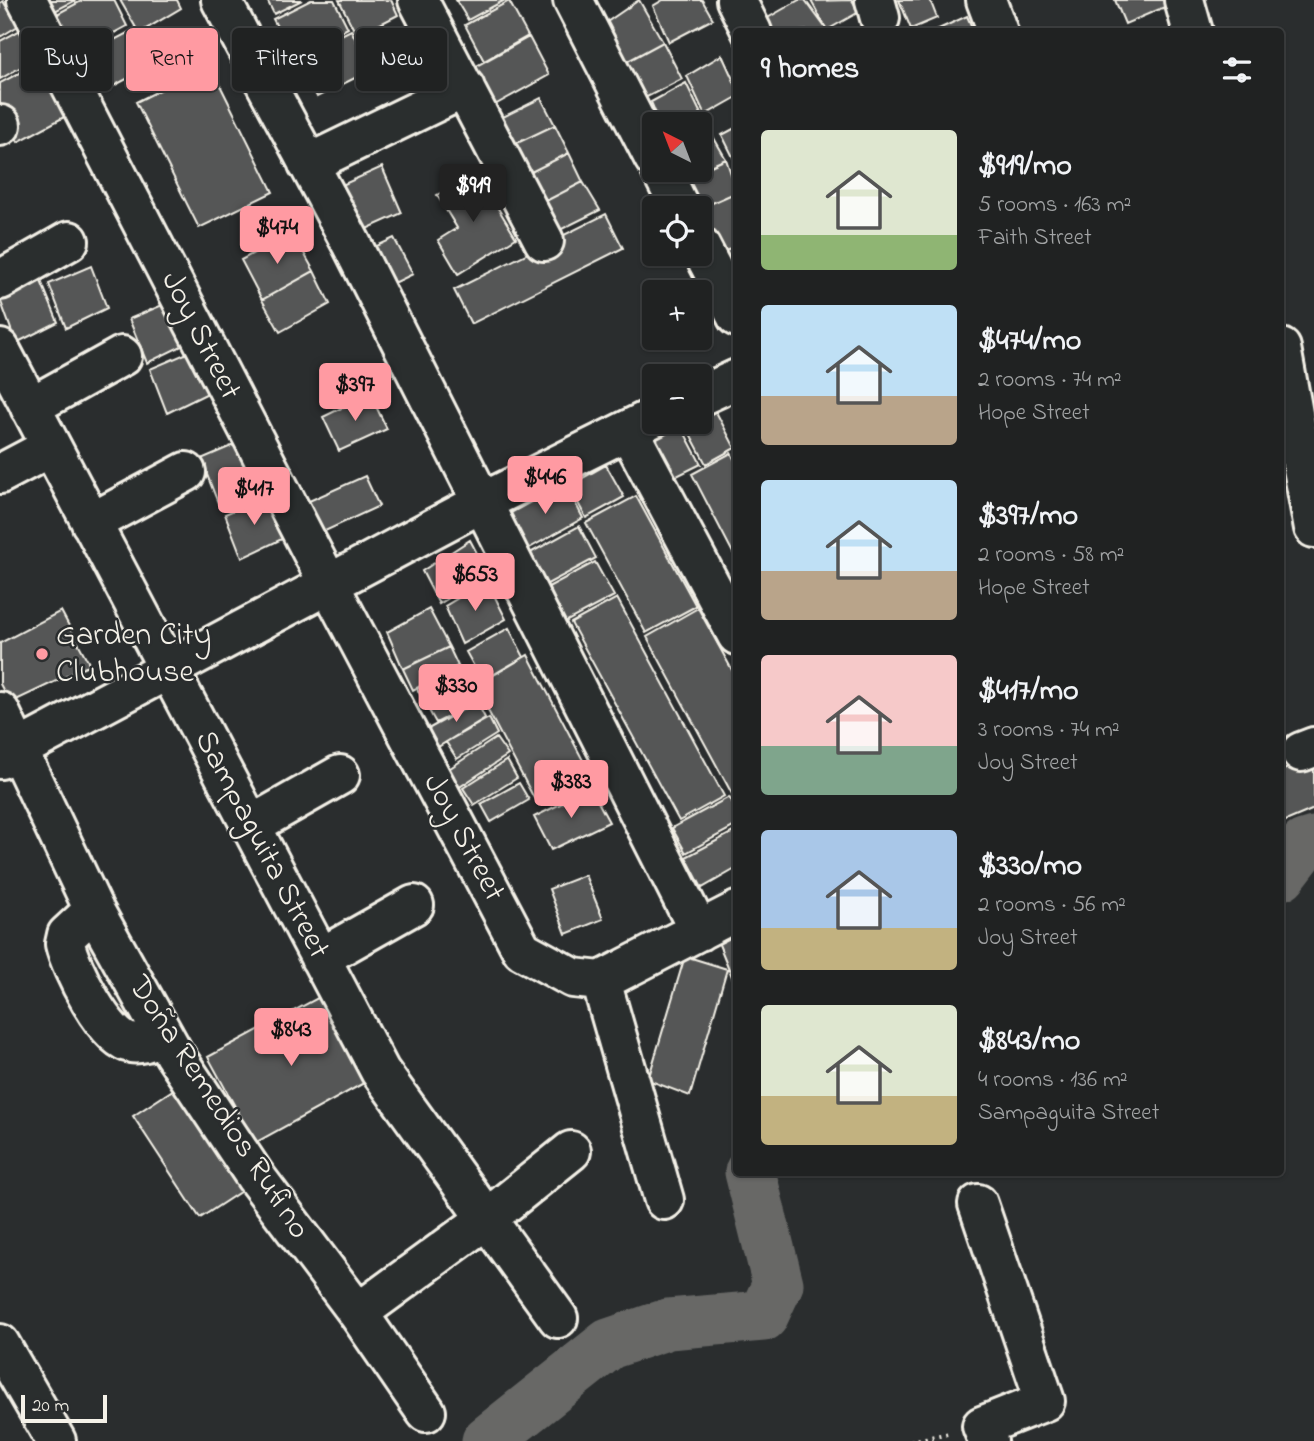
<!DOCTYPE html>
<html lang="en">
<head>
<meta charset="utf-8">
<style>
	:root { --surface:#202222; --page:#282a2a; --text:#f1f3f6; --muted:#a2a4a5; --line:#3d3f40; --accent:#ff9aa2 }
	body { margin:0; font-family:"Indie Flower",sans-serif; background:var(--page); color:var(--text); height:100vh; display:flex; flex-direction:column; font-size:26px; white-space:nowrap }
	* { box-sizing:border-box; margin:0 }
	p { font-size:23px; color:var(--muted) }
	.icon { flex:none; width:38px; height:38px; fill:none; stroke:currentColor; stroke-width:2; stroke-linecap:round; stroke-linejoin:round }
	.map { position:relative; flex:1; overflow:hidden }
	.side { position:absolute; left:733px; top:28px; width:551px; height:1148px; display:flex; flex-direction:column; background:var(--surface); border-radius:7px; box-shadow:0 2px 5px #0004,0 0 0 2px var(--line) }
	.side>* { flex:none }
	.banner { position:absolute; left:21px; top:28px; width:607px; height:63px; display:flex; gap:14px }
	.needle { width:46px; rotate:318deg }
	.buttons { position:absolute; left:642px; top:112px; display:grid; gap:14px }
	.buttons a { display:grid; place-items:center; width:70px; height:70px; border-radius:7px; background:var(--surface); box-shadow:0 2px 5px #0004,0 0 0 2px var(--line); font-size:35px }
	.scale { position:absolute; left:21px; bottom:18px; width:86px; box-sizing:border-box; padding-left:7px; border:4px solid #f4f1e8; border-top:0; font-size:19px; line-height:24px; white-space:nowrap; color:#f4f1e8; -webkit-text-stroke:5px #2a2d2e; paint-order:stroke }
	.price { position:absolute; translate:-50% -60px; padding:0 16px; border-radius:7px; background:var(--accent); color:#111; font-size:23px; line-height:46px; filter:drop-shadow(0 2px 4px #0008) }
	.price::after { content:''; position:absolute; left:50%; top:42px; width:21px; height:16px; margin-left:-10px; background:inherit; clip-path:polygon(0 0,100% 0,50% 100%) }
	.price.active { background:#222; color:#fff }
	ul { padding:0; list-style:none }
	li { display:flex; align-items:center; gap:21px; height:175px; padding:0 28px }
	li span { display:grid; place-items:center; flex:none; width:196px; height:140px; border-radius:7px; color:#555 }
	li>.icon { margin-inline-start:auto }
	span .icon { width:84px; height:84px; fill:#fffc; stroke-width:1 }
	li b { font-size:30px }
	h2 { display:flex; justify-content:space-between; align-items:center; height:84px; padding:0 28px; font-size:30px }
	.chip { padding:0 24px; border-radius:7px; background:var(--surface); box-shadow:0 2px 5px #0004,0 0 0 2px var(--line); font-size:24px; line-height:63px }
	.chip.active { background:var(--accent); color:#111 }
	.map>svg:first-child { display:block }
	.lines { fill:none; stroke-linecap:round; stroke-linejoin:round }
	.river { stroke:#676866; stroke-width:51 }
	.building { fill:#555756; stroke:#f4f1e8; stroke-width:2 }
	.minor-casing { stroke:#f4f1e8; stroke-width:44 }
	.path { stroke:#f4f1e8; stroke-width:4.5; stroke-dasharray:2 5; stroke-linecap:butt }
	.minor { stroke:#2a2d2e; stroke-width:38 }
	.poi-dot { fill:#ff9aa2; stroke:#2a2d2e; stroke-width:2.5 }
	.labels { text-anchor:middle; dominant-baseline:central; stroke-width:5; stroke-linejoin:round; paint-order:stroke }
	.street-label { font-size:32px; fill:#f4f1e8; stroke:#2a2d2e }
	.poi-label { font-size:32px; fill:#f4f1e8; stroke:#2a2d2e; text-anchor:start }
</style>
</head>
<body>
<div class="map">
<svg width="1314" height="1441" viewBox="0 0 1314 1441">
	<rect width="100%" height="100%" fill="#2a2d2e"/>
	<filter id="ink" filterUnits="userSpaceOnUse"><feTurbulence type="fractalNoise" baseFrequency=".0143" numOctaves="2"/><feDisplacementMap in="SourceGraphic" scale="14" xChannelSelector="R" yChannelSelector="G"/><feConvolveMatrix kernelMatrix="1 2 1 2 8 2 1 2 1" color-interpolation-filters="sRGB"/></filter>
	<g filter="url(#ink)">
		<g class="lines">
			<path class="river" d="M1281,875L1304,845L1314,842
				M487,1441L609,1344L668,1324L763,1316L778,1284L750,1172"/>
		</g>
		<path class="building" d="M49,0H76L55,11Z
			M83,0H114L127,26L77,53L57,14Z
			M120,0H177L181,8L139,33Z
			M267,0H302L274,14Z
			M311,0H334L348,28L292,56L273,19Z
			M339,0H391L398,15L357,36Z
			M456,0H505L468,20Z
			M639,0L663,42L626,62L604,24Z
			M663,0H702L713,19L669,42L653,6Z
			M799,0H805L827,30L771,32L764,20Z
			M852,0L859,12L827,30L811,1Z
			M899,0H930L937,18L911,29Z
			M1115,0H1164L1167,6L1125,24Z
			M3,1L18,26L0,37V3Z
			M509,1L528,36L484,61L465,25Z
			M967,16L974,32H932Z
			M24,28L40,56L0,79V41Z
			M133,30L151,66L95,96L76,60Z
			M351,30L371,70L317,97L297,57Z
			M529,37L549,75L493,106L473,68Z
			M663,42L682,79L645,98L626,62Z
			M722,55L737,88V97L705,115L687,76Z
			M38,63L66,116L18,142L0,109V83Z
			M210,65L273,192L199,228L136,102Z
			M686,83L701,114L683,124H660L651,102Z
			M541,98L555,125L513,145L499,119Z
			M703,119L726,159L680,179L676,170H700V124H693Z
			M555,125L569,153L527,174L513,145Z
			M737,127V165L722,135Z
			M569,153L583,182L542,203L527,174Z
			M726,159L737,192L701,208L687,177Z
			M382,167L402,213L362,231L342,185Z
			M476,172L516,238L458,274L438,240L457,228L437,195Z
			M583,182L600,210L558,231L542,203Z
			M737,192V246L723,252L701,208Z
			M606,214L623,248L471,324L454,290Z
			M292,232L314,271L262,300L241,260Z
			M394,238L413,274L384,288L366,251Z
			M737,246V276L723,252Z
			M91,266L107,308L66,328L49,284Z
			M314,271L330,304L280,332L262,300Z
			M41,281L58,322L16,343L0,299Z
			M172,301L188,343L147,363L129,319Z
			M192,351L208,393L167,413L150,369Z
			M370,394L387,429L339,451L323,417Z
			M715,410L735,448L706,464L686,426L700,422V418Z
			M681,426L701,464L675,477L655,439Z
			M243,441L260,483L218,503L201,459Z
			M731,453L737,464V551L733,553L692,474Z
			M606,465L624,497L586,518L569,486Z
			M365,476L379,506L323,532L309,501Z
			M565,483L583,518L526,550L507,515Z
			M267,496L284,538L242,558L225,514Z
			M636,496L696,606L646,633L586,523Z
			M579,526L596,558L538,589L521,558Z
			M470,540L488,574L439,604L422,571Z
			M595,562L614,596L556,627L537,593Z
			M487,581L506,619L462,644L445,606Z
			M617,598L724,796L679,821L571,623Z
			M698,608L737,679V803L647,637Z
			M429,609L449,647L403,669L387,632Z
			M61,611L90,665L10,703L0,684V643Z
			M509,628L524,657L482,681L466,652Z
			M449,647L458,666L413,690L403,669Z
			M528,655L587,768L534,798L475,686Z
			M458,666L477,702L436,723L417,689Z
			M477,702L485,718L438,747L428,729Z
			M489,718L497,734L457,759L446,742Z
			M496,738L508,755L455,790L444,772Z
			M1314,757V809L1281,823V771Z
			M507,760L517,778L474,805L463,788Z
			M519,783L529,800L491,822L481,804Z
			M591,789L609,822L551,850L534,817Z
			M729,797L737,812V825L686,853L672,828Z
			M737,830V868L702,888L686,857Z
			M585,875L603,919L566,934L549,889Z
			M737,934V977L733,979L718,942Z
			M685,956L727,969L690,1096L648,1080Z
			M327,993L373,1078L255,1143L208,1057Z
			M182,1084L249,1186L200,1218L133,1116Z"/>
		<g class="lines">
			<defs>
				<path id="minor" d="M27,0L312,552L522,950L573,978L601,981
					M221,0L351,243L699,931
					M418,0L544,241
					M573,0L654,158
					M736,0L752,32
					M875,0L880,18
					M986,0L998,32
					M1184,0L1193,32
					M0,126L1,125
					M308,164L465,88
					M661,170L680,208
					M700,246L737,317
					M0,280L69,241
					M1281,348L1314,528
					M0,349L380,1071L558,1318
					M700,396L737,379
					M30,407L122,356
					M628,430L737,635
					M0,474L51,447
					M91,523L186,472
					M0,712L94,910L174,1054L255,1176L358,1313L426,1412
					M1301,752L1314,747
					M0,759L481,503L654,417
					M250,826L340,775
					M94,910L67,935L65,944C70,967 106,1040 131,1043C142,1045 154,1039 164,1036
					M320,958L414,905
					M601,981L664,1200
					M601,981L737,911
					M978,1204L1045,1401L982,1426L988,1441
					M358,1313L485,1220L571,1151
					M0,1344L56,1441"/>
			</defs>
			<use href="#minor" class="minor-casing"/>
			<path class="path" d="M911,1441L951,1433"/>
			<use href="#minor" class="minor"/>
		</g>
	</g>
	<circle class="poi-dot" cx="42" cy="654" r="7"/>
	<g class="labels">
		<g class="street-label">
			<text transform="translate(200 336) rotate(63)">Joy Street</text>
			<text transform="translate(463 838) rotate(62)">Joy Street</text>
			<text transform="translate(261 845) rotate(62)">Sampaguita Street</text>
			<text transform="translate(218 1108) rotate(57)">Doña Remedios Rufino</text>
		</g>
		<g class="poi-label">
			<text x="56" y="636">Garden City<tspan x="56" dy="37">Clubhouse</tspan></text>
		</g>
	</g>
</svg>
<div class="buttons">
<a><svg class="needle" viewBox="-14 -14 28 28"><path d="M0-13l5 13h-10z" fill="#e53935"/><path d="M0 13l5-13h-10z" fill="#a2a4a5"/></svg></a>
<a><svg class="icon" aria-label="locate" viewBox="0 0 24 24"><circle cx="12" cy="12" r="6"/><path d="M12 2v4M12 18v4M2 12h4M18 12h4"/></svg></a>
<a>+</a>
<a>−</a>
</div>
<div class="scale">20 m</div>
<b class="price active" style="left:473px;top:224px">$919</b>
<b class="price" style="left:277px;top:266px">$474</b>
<b class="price" style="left:355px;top:423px">$397</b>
<b class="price" style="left:545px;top:516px">$446</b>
<b class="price" style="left:254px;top:527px">$417</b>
<b class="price" style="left:475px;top:613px">$653</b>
<b class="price" style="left:456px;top:724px">$330</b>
<b class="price" style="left:571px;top:820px">$383</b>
<b class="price" style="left:291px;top:1068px">$843</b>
<div class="banner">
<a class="chip">Buy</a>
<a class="chip active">Rent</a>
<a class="chip">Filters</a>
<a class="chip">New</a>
</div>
<section class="side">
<h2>9 homes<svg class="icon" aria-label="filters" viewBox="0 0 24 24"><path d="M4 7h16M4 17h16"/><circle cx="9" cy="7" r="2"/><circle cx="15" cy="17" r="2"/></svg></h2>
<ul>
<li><span style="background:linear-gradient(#dfe7d0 75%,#8fb573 0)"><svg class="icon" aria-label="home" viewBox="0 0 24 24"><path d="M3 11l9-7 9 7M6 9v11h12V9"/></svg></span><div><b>$919/mo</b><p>5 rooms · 163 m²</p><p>Faith Street</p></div></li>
<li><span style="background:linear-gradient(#bfe0f5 65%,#b9a48a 0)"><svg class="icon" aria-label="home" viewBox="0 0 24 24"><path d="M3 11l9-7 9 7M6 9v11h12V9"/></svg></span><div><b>$474/mo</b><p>2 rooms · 74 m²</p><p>Hope Street</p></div></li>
<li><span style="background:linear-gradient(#bfe0f5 65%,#b9a48a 0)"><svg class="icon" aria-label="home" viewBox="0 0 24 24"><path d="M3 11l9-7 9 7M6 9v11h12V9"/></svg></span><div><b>$397/mo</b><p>2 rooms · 58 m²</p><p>Hope Street</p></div></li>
<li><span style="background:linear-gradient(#f6c9c9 65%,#7fa58c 0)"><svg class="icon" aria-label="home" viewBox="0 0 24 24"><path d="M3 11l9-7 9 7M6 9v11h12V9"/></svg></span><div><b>$417/mo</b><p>3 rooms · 74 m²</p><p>Joy Street</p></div></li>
<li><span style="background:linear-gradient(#a9c7e8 70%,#c2b280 0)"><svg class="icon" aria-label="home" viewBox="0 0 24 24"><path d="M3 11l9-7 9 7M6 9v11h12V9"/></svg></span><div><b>$330/mo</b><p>2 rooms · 56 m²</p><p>Joy Street</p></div></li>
<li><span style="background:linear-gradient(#dfe7d0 65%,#c2b280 0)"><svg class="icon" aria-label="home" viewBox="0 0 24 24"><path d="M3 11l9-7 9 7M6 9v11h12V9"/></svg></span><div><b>$843/mo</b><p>4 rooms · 136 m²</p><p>Sampaguita Street</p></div></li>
</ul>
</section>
</div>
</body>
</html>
